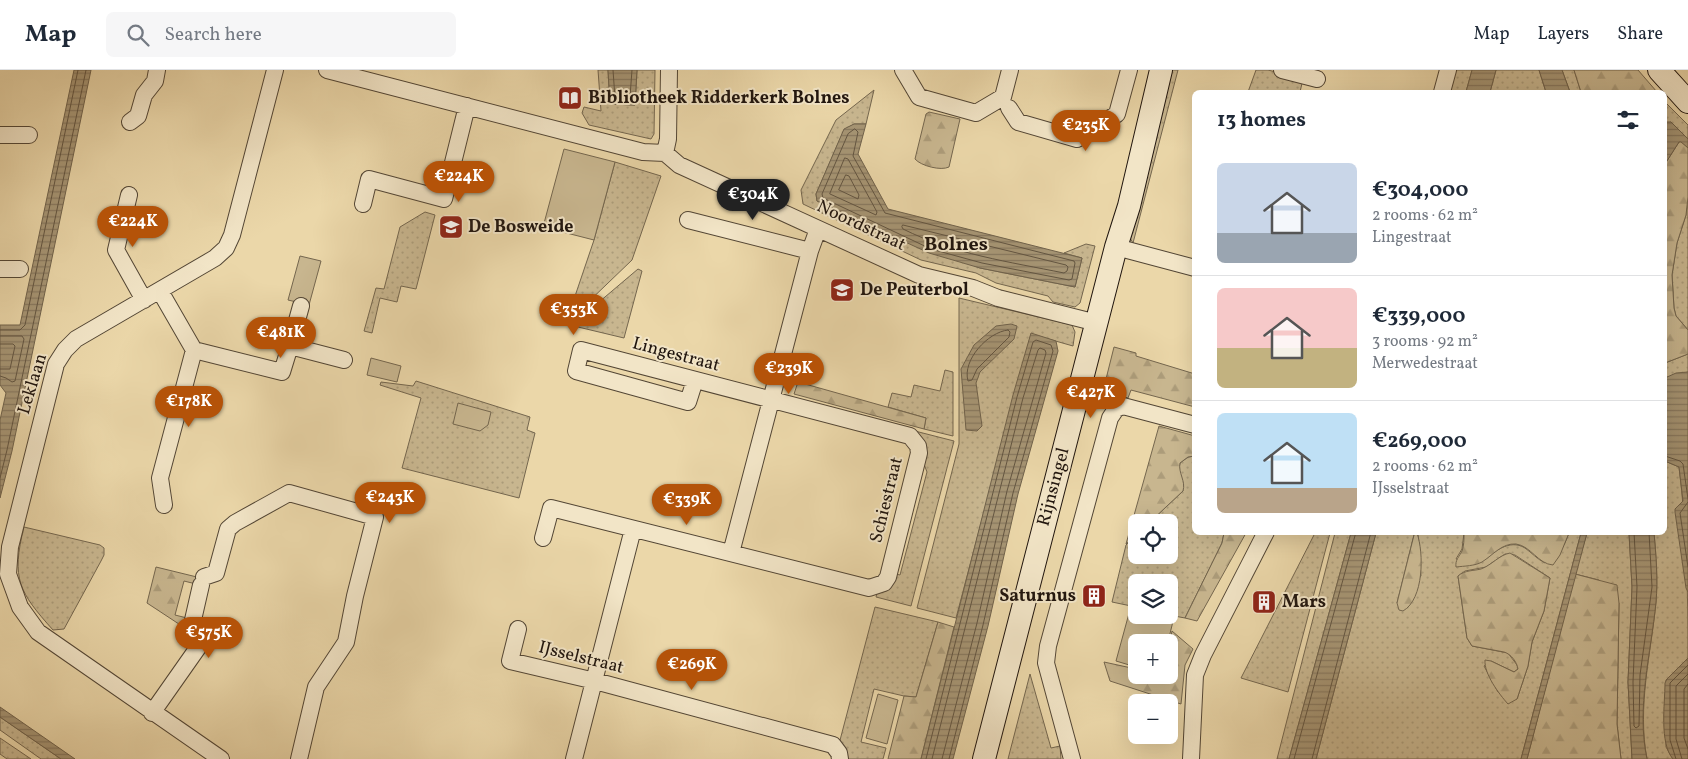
<!DOCTYPE html>
<html lang="en">
<head>
<meta charset="utf-8">
<style>
	:root { --surface:#fff; --page:#f6f6f7; --text:#1f2937; --muted:#747a83; --line:#e0e1e3; --accent:#b45309 }
	body { margin:0; font-family:Vollkorn,serif; background:var(--page); color:var(--text); height:100vh; display:flex; flex-direction:column; font-size:19px; white-space:nowrap }
	* { box-sizing:border-box; margin:0 }
	p { font-size:16px; color:var(--muted) }
	.icon { flex:none; width:28px; height:28px; fill:none; stroke:currentColor; stroke-width:2; stroke-linecap:round; stroke-linejoin:round }
	.map { position:relative; flex:1; overflow:hidden }
	.side { position:absolute; left:1192px; top:20px; width:475px; height:445px; display:flex; flex-direction:column; background:var(--surface); border-radius:8px; box-shadow:0 5px 20px #0002 }
	.side>* { flex:none }
	.tools { position:absolute; left:1128px; top:444px; display:grid; gap:10px }
	.tools a { display:grid; place-items:center; width:50px; height:50px; border-radius:8px; background:var(--surface); box-shadow:0 5px 20px #0002; font-size:25px }
	.price { position:absolute; translate:-50% -42px; padding:0 11px; border-radius:18px; background:var(--accent); color:#fff; font-size:16px; line-height:32px; filter:drop-shadow(0 1px 2px #0008) }
	.price::after { content:''; position:absolute; left:50%; top:30px; width:15px; height:11px; margin-left:-8px; background:inherit; clip-path:polygon(0 0,100% 0,50% 100%) }
	.price.on { background:#222; color:#fff }
	ul { padding:0; list-style:none }
	li { display:flex; align-items:center; gap:15px; height:125px; padding:0 25px }
	li+li { border-top:1px solid var(--line) }
	li span { display:grid; place-items:center; flex:none; width:140px; height:100px; border-radius:8px; color:#555 }
	li>.icon { margin-inline-start:auto }
	span .icon { width:60px; height:60px; fill:#fffc; stroke-width:1 }
	li b { font-size:21px }
	h2 { display:flex; justify-content:space-between; align-items:center; height:60px; padding:0 25px; font-size:21px }
	header { display:flex; align-items:center; gap:30px; box-sizing:border-box; height:70px; padding:0 25px; background:var(--surface); border-bottom:1px solid var(--line) }
	header strong { font-size:24px }
	nav { display:flex; gap:28px; margin-inline-start:auto; font-size:18px }
	.search { width:350px; height:45px; background:var(--page); display:flex; align-items:center; gap:12px; box-sizing:border-box; padding:0 18px; border-radius:8px; color:var(--muted); font-size:19px }
	.map>svg:first-child { display:block }
	.grass { fill:url(#grass-dots); stroke:#74664e; fill-rule:evenodd }
	.forest { fill:url(#forest-firs); stroke:#74664e }
	.park { fill:#c8b68f; stroke:#74664e }
	.water { fill:url(#water-rules); stroke:#70624b }
	.lines { fill:none; stroke-linecap:round; stroke-linejoin:round }
	.shore { stroke:#635541; stroke-width:1 }
	.street-casing { stroke:#534635; stroke-width:18 }
	.secondary-casing { stroke:#20150e; stroke-width:24 }
	.street { stroke:#f2e5c7; stroke-width:16 }
	.secondary { stroke:#f2e5c7; stroke-width:22 }
	.labels { text-anchor:middle; dominant-baseline:central; stroke-width:4; stroke-linejoin:round; paint-order:stroke }
	.poi-label { font-size:18px; font-weight:bold; fill:#20150e; stroke:#f2e5c7; text-anchor:start }
	.street-label { font-size:18px; fill:#20150e; stroke:#f2e5c7 }
	.quarter-label { font-size:20px; font-weight:bold; fill:#20150e; stroke:#f2e5c7 }
</style>
</head>
<body>
<header>
<strong>Map</strong>
<div class="search"><svg class="icon" aria-label="search" viewBox="0 0 24 24"><circle cx="10" cy="10" r="6"/><path d="M15 15l6 6"/></svg>Search here</div>
<nav><a>Map</a><a>Layers</a><a>Share</a></nav>
</header>
<div class="map">
<svg width="1688" height="689" viewBox="0 0 1688 689">
	<defs>
		<pattern id="grass-dots" width="8" height="8" patternUnits="userSpaceOnUse" patternTransform="scale(1.25)"><rect width="8" height="8" fill="#c8b68f"/><path d="M2 2h.1M6 6h.1" fill="none" stroke="#ac9c7a" stroke-width="1.8" stroke-linecap="round"/></pattern>
		<pattern id="forest-firs" width="22" height="20" patternUnits="userSpaceOnUse" patternTransform="scale(1.25)"><rect width="22" height="20" fill="#c8b68f"/><path d="M5 1l3.5 6h-7zM16 11l3.5 6h-7z" fill="#ac9c7a"/></pattern>
		<pattern id="water-rules" width="6" height="5" patternUnits="userSpaceOnUse" patternTransform="scale(1.25)"><rect width="6" height="5" fill="#a69574"/><path d="M0 2.5h6" fill="none" stroke="#87785e"/></pattern>
	</defs>
	<rect width="100%" height="100%" fill="#ebd7a9"/>
	<filter id="stains"><feTurbulence type="fractalNoise" baseFrequency=".004" numOctaves="4"/><feColorMatrix values="0 0 0 0 .2 0 0 0 0 .09 0 0 0 0 .02 0 0 0 .5 -.17"/></filter>
	<radialGradient id="worn" r=".72"><stop offset=".6" stop-color="#630" stop-opacity="0"/><stop offset="1" stop-color="#630" stop-opacity=".3"/></radialGradient>
	<path class="grass" d="M598,0H608L610,34L635,35L637,0H655L654,64L651,69L589,55L582,43L584,37L601,41Z
		M1171,0H1178L1133,173L1130,168Z
		M1256,0H1268L1303,9L1300,22H1248Z
		M1456,0H1472L1466,22H1450Z
		M1496,0H1539L1546,22H1490Z
		M1562,0H1574L1581,22H1570Z
		M874,20L866,54H854L844,60L816,124L817,131L980,198L1075,217L1082,188L1064,183L1086,174L1095,176L1080,233L1075,237L1053,232L1048,226L996,213L976,203L921,190L803,134L801,120L836,50Z
		M1665,32L1688,55V69L1671,52L1665,54Z
		M615,92L661,106L632,190L582,238L572,235L594,170Z
		M1688,127V260L1676,246L1674,238L1672,205L1677,173L1686,145Z
		M425,142L435,145L416,219L401,216L397,232L380,228L372,263L364,261L376,218L384,219L400,157Z
		M638,199L642,201L624,268L578,257L579,249Z
		M959,228L1072,255L1075,262L1073,276L1031,264L956,548L917,538L959,374Z
		M1688,284V302L1665,308V293Z
		M945,300L953,302V366L924,359L926,348L888,337L892,323L911,327L914,315L940,321Z
		M416,311L530,347L527,360L535,363L519,428L402,398L421,328L380,315L381,312L413,316Z
		M911,360L954,371L911,536L876,527L877,523L896,504L900,505L927,402Z
		M1195,386V462L1224,463L1222,473L1185,548L1169,545V512H1136V537L1112,532L1126,475L1136,465V485H1169V452H1150L1183,421L1179,398L1180,393L1188,387Z
		M1665,391L1679,397C1687,460 1688,524 1688,588L1666,610V677L1673,689H1647C1637,636 1651,584 1656,532C1658,509 1656,485 1654,463L1665,462Z
		M24,457L100,475L104,478V485L101,491L64,559L53,560C19,522 11,509 24,457Z
		M1315,463H1330L1288,622L1241,608Z
		M1335,463H1351L1289,689H1277Z
		M1376,463H1464L1462,479L1456,489L1481,492C1493,483 1509,468 1525,478C1532,483 1537,489 1545,493L1564,475L1569,463H1581L1521,689H1316ZM1414,465H1418L1421,506L1397,533ZM1505,484L1515,485L1550,508L1544,541L1532,572L1528,596L1517,629L1498,622L1484,596L1491,591L1514,602L1518,599L1517,595L1508,583L1472,576L1467,568L1458,506L1465,501L1486,497Z
		M1587,463H1629L1632,517L1628,612L1632,689H1621L1617,654L1619,533L1599,510L1575,504Z
		M875,537L938,552L916,627L904,626L874,619L861,672L886,678L883,689H847L839,674Z
		M1030,604L1051,678L1060,676L1061,689H1008Z
		M0,647L61,689H41L0,660Z
		M0,668L31,689H7L0,684Z"/>
	<path class="forest" d="M1574,0H1638L1657,22H1581Z
		M929,42L960,49L949,97C941,101 921,96 915,89L926,44Z
		M1681,71L1688,78V127L1686,145L1677,173L1672,205L1674,238L1676,246L1688,260V284L1665,293V94L1679,72Z
		M1114,277L1136,283V286L1195,304V348H1193L1195,337L1131,320L1128,328L1103,321Z
		M798,312L926,348L924,359L794,324Z
		M1159,356L1195,366V386L1188,387L1180,393C1178,403 1186,411 1183,421L1150,452H1136V465L1126,474Z
		M1224,463H1246L1197,551L1185,548L1222,473Z
		M1417,463C1424,483 1424,529 1403,541L1399,540L1397,533L1414,465Z
		M1464,463V462L1569,463L1560,485L1553,495C1538,494 1531,476 1516,474C1502,473 1493,485 1482,492C1475,496 1464,496 1456,497C1455,490 1459,487 1462,481C1464,476 1464,469 1464,463Z
		M1510,483L1550,508L1544,541L1532,572L1528,596L1517,629L1508,634C1499,624 1484,604 1485,590L1491,591L1514,602L1518,599C1517,592 1511,584 1504,582L1472,576L1467,568L1458,506C1465,500 1473,501 1481,499C1492,495 1499,485 1510,483Z
		M156,497L201,508L200,515L184,511L175,545L187,548L191,557L188,560L147,533Z
		M1575,504L1617,515L1619,533L1617,654L1621,689H1527Z
		M938,552L954,557L921,689H888L904,626L916,627Z
		M1172,561L1193,579L1185,595L1181,634L1110,611L1104,592L1136,599V605H1169V576Z"/>
	<path class="park" d="M564,79L615,92L594,170L543,157Z
		M300,186L321,191L309,235L288,230Z
		M371,288L401,296L397,312L367,305Z
		M458,333L491,342L488,355L480,361L453,354Z
		M1131,536L1136,538V545H1165L1174,547L1168,572H1136V597L1116,591Z
		M878,624L898,630L887,674L866,668Z"/>
	<path class="water" d="M74,0H91L12,381L0,428V350L6,323L0,315V255H20Z
		M608,0H637L635,35L610,34Z
		M1472,0H1496L1490,22H1466Z
		M1539,0H1562L1570,22H1546Z
		M1667,52H1671L1688,69V78L1681,72H1679L1665,94V54Z
		M854,54H866L858,84L888,139L1082,188L1075,217L980,198L929,183L817,131L816,124L844,59Z
		M1011,254L1017,256L1014,269L980,302L976,313L982,356L977,361L966,360L961,299L974,275L996,256Z
		M1031,263L1056,271L1058,281L1018,424L988,556L953,689H921L1013,325Z
		M1688,302V522L1686,518L1675,442V439L1683,431L1679,397L1665,391V308L1676,303Z
		M1351,463H1376L1316,689H1289Z
		M1581,463H1587L1527,689H1521Z
		M1629,463H1654C1656,485 1658,509 1656,532C1651,583 1636,638 1647,689H1632L1628,612L1632,517Z
		M1688,588V689H1673C1659,673 1665,633 1665,613L1667,609Z
		M0,637L75,689H61L0,647Z"/>
	<g class="lines">
		<path class="shore" d="M613,0L615,28L628,29L630,27L632,0
			M855,59L858,62L853,86L885,143L1074,191L1075,193L1072,209L1069,210L982,193L931,179L823,128L822,124L848,64Z
			M845,88L848,89L877,142L876,145L830,124Z
			M846,105L849,106L859,125L858,129L839,120Z
			M903,155L1066,195L1068,197L1067,201L1064,203C1010,192 953,184 903,159L902,157Z
			M0,260H20L25,255L78,0
			M1008,260L1010,262L1009,267L977,299L972,310L968,311C962,290 988,262 1008,260Z
			M0,266H22L24,269L15,311L12,312L6,308L0,306
			M0,274H13L15,276L10,299H0
			M1665,386L1680,391L1683,394L1688,429
			M0,408L7,380L86,0
			M1688,432L1680,443L1688,497
			M1634,462L1637,517L1633,612L1634,656L1636,658L1639,656L1640,605L1652,517L1649,462
			M1688,614L1684,619V668L1688,679
			M926,689L1017,327L1033,272L1036,270L1051,275L1053,281L1013,423L983,555L949,689
			M932,689L1023,328L1038,280L1040,278L1045,280L1046,283L1007,421L977,553L942,689
			M1294,689L1356,462
			M1312,689L1371,462
			M1676,689L1670,670V613L1688,595
			M1682,689L1676,669V616L1688,604"/>
		<defs>
			<path id="street" d="M327,0L643,82L665,83L679,95L919,205L973,218L998,228L1097,253
				M903,0L919,27L976,43L1003,27L1010,0
				M1282,0L1317,9
				M1442,22L1448,0
				M1009,38L1018,52L1077,69L1117,44L1129,0
				M130,52L138,46L144,25L155,11L157,0
				M0,65H29
				M665,83L668,69L669,0
				M129,125L116,180L144,230
				M363,134L369,109L444,129L467,36
				M688,150L810,181
				M1116,177L1195,198
				M0,199H20
				M160,221L194,280L282,302L290,276
				M301,236L290,276L344,290
				M164,435L160,408L194,280
				M543,468L551,438L869,518L884,513L888,507L919,383L918,376L910,366L581,280L576,301L688,332L695,310
				M731,483L810,181L818,159
				M204,507L216,503L228,459L235,453L289,423L375,447L355,526L346,572L316,617L299,689
				M518,559L510,591L595,611L833,675L839,683L840,689
				M152,643L204,569L193,550L201,515
				M221,689L38,562L20,537L8,504L10,477L56,294L65,280L76,269L215,188L226,178L232,165L275,0
				M574,689L633,459
				M1072,689L1046,593L1048,576L1110,348L1116,339L1123,336L1195,355
				M1191,689L1195,605L1203,585L1266,462"/>
			<path id="secondary" d="M1659,0L1688,32
				M984,689L1116,177L1129,136L1161,0"/>
		</defs>
		<use href="#street" class="street-casing"/>
		<use href="#secondary" class="secondary-casing"/>
		<use href="#street" class="street"/>
		<use href="#secondary" class="secondary"/>
	</g>
	<defs>
		<symbol id="library-square" viewBox="-11 -11 22 22"><rect x="-9" y="-9" width="18" height="18" rx="4" fill="#8f2418" stroke="#f2e5c7"/><path d="M-6-4Q-3-5.5-.7-3.5V5Q-3 3-6 4ZM6-4Q3-5.5 .7-3.5V5Q3 3 6 4Z" fill="#fff"/></symbol>
		<symbol id="school-square" viewBox="-11 -11 22 22"><rect x="-9" y="-9" width="18" height="18" rx="4" fill="#8f2418" stroke="#f2e5c7"/><path d="M0-5L7-2L0 1L-7-2ZM-4 1L0 2.5L4 1V4Q0 6-4 4Z" fill="#fff"/></symbol>
		<symbol id="building-square" viewBox="-11 -11 22 22"><rect x="-9" y="-9" width="18" height="18" rx="4" fill="#8f2418" stroke="#f2e5c7"/><path d="M-4-6H4V6H1V3H-1V6H-4ZM-2.5-4.3h1.7v1.8h-1.7ZM.8-4.3h1.7v1.8H.8ZM-2.5-1h1.7V.8h-1.7ZM.8-1h1.7V.8H.8Z" fill="#fff"/></symbol>
	</defs>
	<g fill-rule="evenodd">
		<use href="#library-square" x="556" y="14" width="28" height="28"/>
		<use href="#school-square" x="437" y="143" width="28" height="28"/>
		<use href="#school-square" x="828" y="206" width="28" height="28"/>
		<use href="#building-square" x="1080" y="512" width="28" height="28"/>
		<use href="#building-square" x="1250" y="518" width="28" height="28"/>
	</g>
	<g class="labels">
		<g class="poi-label">
			<text x="588" y="28">Bibliotheek Ridderkerk Bolnes</text>
			<text x="468" y="157">De Bosweide</text>
			<text x="860" y="220">De Peuterbol</text>
			<text x="1076" y="526" text-anchor="end">Saturnus</text>
			<text x="1282" y="532">Mars</text>
		</g>
		<g class="street-label">
			<text transform="translate(861 156) rotate(25)">Noordstraat</text>
			<text transform="translate(676 285) rotate(15)">Lingestraat</text>
			<text transform="translate(33 314) rotate(-73)">Leklaan</text>
			<text transform="translate(1054 417) rotate(-75)">Rijnsingel</text>
			<text transform="translate(887 430) rotate(-76)">Schiestraat</text>
			<text transform="translate(581 588) rotate(14)">IJsselstraat</text>
		</g>
		<g class="quarter-label">
			<text x="956" y="175">Bolnes</text>
		</g>
	</g>
	<rect width="100%" height="100%" filter="url(#stains)"/>
	<rect width="100%" height="100%" fill="url(#worn)"/>
</svg>
<div class="tools">
<a><svg class="icon" aria-label="locate" viewBox="0 0 24 24"><circle cx="12" cy="12" r="6"/><path d="M12 2v4M12 18v4M2 12h4M18 12h4"/></svg></a>
<a><svg class="icon" aria-label="layers" viewBox="0 0 24 24"><path d="M12 4l9 5-9 5-9-5zM3 14l9 5 9-5"/></svg></a>
<a>+</a>
<a>−</a>
</div>
<b class="price" style="left:1086px;top:82px">€235K</b>
<b class="price" style="left:459px;top:133px">€224K</b>
<b class="price on" style="left:753px;top:151px">€304K</b>
<b class="price" style="left:133px;top:178px">€224K</b>
<b class="price" style="left:574px;top:266px">€353K</b>
<b class="price" style="left:281px;top:289px">€481K</b>
<b class="price" style="left:789px;top:325px">€239K</b>
<b class="price" style="left:1091px;top:349px">€427K</b>
<b class="price" style="left:189px;top:358px">€178K</b>
<b class="price" style="left:390px;top:454px">€243K</b>
<b class="price" style="left:687px;top:456px">€339K</b>
<b class="price" style="left:209px;top:589px">€575K</b>
<b class="price" style="left:692px;top:621px">€269K</b>
<section class="side">
<h2>13 homes<svg class="icon" aria-label="filters" viewBox="0 0 24 24"><path d="M4 7h16M4 17h16"/><circle cx="9" cy="7" r="2"/><circle cx="15" cy="17" r="2"/></svg></h2>
<ul>
<li><span style="background:linear-gradient(#c9d6e8 70%,#9aa5b1 0)"><svg class="icon" aria-label="home" viewBox="0 0 24 24"><path d="M3 11l9-7 9 7M6 9v11h12V9"/></svg></span><div><b>€304,000</b><p>2 rooms · 62 m²</p><p>Lingestraat</p></div></li>
<li><span style="background:linear-gradient(#f6c9c9 60%,#c2b280 0)"><svg class="icon" aria-label="home" viewBox="0 0 24 24"><path d="M3 11l9-7 9 7M6 9v11h12V9"/></svg></span><div><b>€339,000</b><p>3 rooms · 92 m²</p><p>Merwedestraat</p></div></li>
<li><span style="background:linear-gradient(#bfe0f5 75%,#b9a48a 0)"><svg class="icon" aria-label="home" viewBox="0 0 24 24"><path d="M3 11l9-7 9 7M6 9v11h12V9"/></svg></span><div><b>€269,000</b><p>2 rooms · 62 m²</p><p>IJsselstraat</p></div></li>
</ul>
</section>
</div>
</body>
</html>
